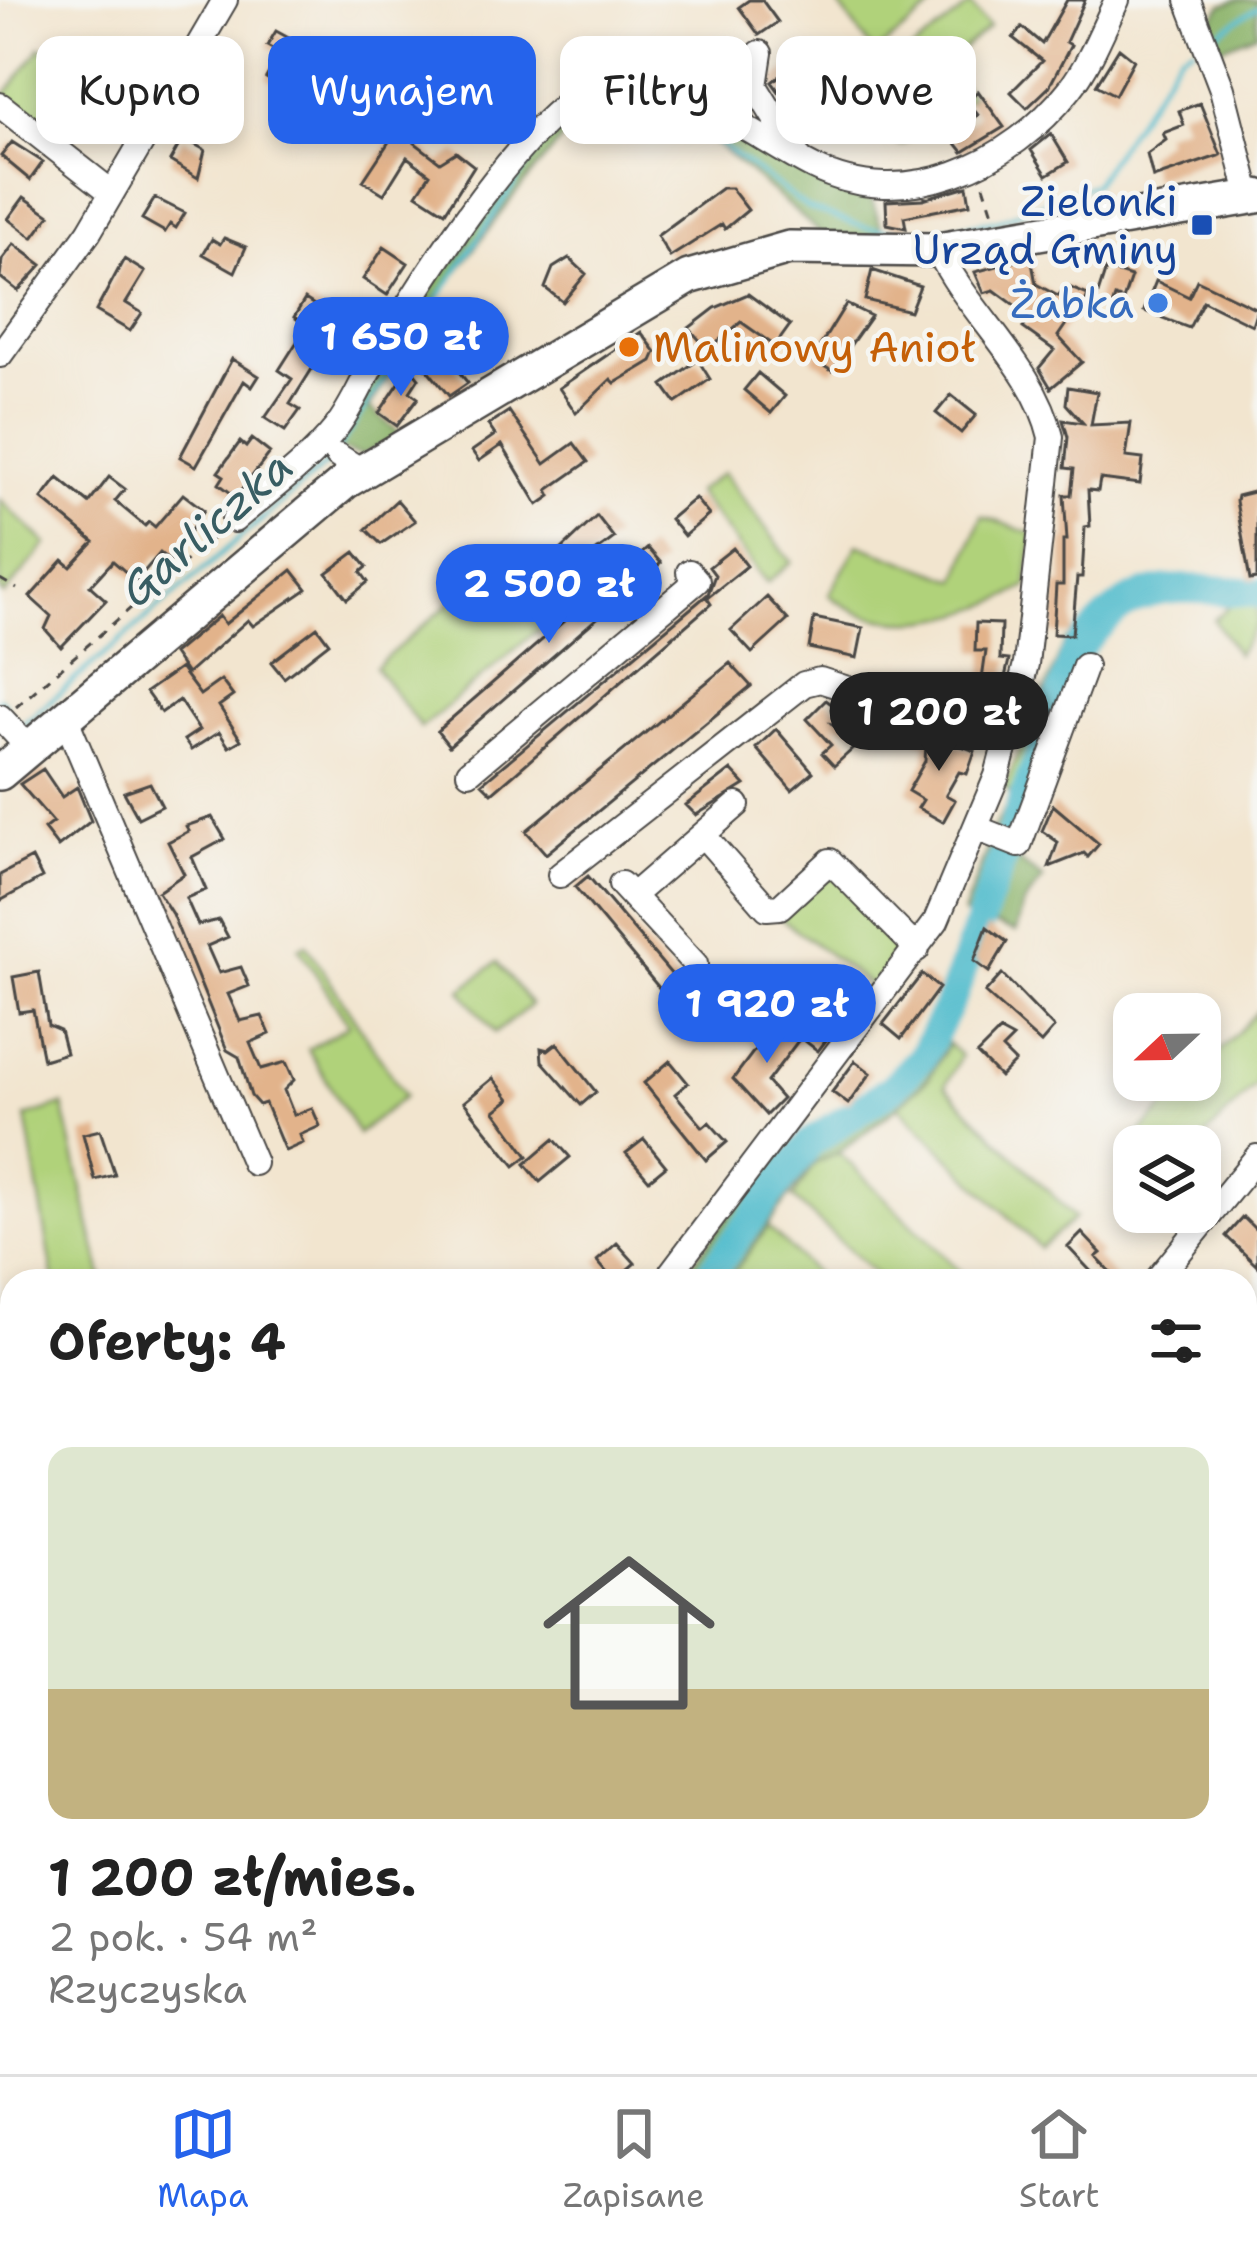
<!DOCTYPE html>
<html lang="pl">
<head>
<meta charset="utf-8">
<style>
	:root { --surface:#fff; --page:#f2f2f2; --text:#222; --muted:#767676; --line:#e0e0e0; --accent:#2563eb }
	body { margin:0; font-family:"Shantell Sans",sans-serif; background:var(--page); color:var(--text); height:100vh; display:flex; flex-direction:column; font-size:45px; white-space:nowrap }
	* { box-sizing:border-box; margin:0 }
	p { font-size:39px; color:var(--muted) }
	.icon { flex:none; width:66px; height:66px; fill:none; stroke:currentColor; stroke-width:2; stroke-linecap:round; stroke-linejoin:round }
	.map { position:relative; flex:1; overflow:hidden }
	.drawer { position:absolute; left:0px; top:1269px; width:1257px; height:807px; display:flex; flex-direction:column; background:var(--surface); border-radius:36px 36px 0 0; box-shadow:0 6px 18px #0003 }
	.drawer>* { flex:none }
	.top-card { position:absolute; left:36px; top:36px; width:1185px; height:108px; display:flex; gap:24px }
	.needle { width:78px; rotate:248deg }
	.controls { position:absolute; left:1113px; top:993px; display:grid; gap:24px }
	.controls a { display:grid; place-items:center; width:108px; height:108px; border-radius:24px; background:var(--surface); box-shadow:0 6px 18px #0003; font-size:60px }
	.price { position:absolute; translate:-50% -102px; padding:0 27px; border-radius:42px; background:var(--accent); color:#fff; font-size:39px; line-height:78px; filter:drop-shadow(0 3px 6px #0008) }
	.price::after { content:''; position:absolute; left:50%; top:72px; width:36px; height:27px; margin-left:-18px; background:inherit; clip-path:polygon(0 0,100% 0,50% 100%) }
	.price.active { background:#222; color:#fff }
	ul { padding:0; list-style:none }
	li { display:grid; align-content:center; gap:24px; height:636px; padding:0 48px }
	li+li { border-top:3px solid var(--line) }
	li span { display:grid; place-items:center; height:372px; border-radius:24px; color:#555 }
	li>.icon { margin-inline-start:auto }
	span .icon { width:216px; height:216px; fill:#fffc; stroke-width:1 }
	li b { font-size:51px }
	h2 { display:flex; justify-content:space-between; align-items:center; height:144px; padding:0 48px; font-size:51px }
	.pill { padding:0 42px; border-radius:24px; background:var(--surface); box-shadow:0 6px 18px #0003; font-size:42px; line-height:108px }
	.pill.active { background:var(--accent); color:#fff }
	.tabs { display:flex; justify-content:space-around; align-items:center; height:168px; border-top:3px solid var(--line); background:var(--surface); font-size:33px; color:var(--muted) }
	.tabs a { display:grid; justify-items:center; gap:6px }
	.tabs .active { color:var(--accent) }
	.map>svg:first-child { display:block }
	.green { fill:#b0d27a; stroke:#6e7e52; stroke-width:3 }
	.forest { fill:#8cb46a; stroke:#5c704a; stroke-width:3 }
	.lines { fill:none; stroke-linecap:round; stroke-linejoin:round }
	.stream { stroke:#50bbcc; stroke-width:4.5 }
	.river { stroke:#50bbcc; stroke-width:30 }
	.building { fill:#e2b38b }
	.minor-casing { stroke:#494744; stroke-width:28 }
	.major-casing { stroke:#494744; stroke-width:38 }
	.path { stroke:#494744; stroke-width:3; stroke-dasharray:9 9; stroke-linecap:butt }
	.minor { stroke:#fff; stroke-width:24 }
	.major { stroke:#fff; stroke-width:33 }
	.transit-dot { fill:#1a4fb4; stroke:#f6f6f2; stroke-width:4.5 }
	.shop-dot { fill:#3f7fe0; stroke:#f6f6f2; stroke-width:4.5 }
	.food-dot { fill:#e8710a; stroke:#f6f6f2; stroke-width:4.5 }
	.labels { text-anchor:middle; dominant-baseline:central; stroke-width:9; stroke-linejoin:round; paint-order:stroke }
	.transit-label { font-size:42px; fill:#164399; stroke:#f6f6f2; text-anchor:end }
	.shop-label { font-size:42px; fill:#366cbe; stroke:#f6f6f2; text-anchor:end }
	.food-label { font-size:42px; fill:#c56008; stroke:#f6f6f2; text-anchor:start }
	.water-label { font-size:45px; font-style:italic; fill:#385d63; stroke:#f6f6f2 }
</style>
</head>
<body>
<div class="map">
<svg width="1257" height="2074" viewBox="0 0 1257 2074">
	<rect width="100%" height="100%" fill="#f6f6f2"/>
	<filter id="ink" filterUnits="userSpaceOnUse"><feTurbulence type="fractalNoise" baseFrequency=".00833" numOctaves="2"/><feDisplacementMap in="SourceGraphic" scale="24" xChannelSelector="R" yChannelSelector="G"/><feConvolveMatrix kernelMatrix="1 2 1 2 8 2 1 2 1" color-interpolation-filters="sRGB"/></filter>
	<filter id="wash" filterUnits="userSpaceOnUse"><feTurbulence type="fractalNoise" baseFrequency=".004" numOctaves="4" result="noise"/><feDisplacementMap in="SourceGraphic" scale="48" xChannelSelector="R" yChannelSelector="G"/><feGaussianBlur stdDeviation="2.7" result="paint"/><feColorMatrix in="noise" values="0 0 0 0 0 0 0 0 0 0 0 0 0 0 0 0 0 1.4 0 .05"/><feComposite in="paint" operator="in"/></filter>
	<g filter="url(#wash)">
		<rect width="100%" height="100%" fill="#f2e5cf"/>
		<path class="green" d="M835,0H942L875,53Z
			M970,5L989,27L946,64L971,96L902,145L879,136L845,103Z
			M41,47L100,95L54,151L0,102Z
			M723,473L792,562L767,583L696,492Z
			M0,500L47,544L4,595L0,591Z
			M982,516L1033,534L1027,587C966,619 888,641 829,595L858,544L957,580Z
			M504,557L551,619L421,728L375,667Z
			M1184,577L1257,582V624L1237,654L1214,620L1228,607C1203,590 1187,590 1158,598C1064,625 1044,758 1016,839L993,829L1014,795L1004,788L1066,640H1075C1108,606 1138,589 1184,577Z
			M830,870L904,945L875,989L779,917Z
			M306,944L405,1096L358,1134L308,1049L349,1025L299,948Z
			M497,962L531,1005L495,1033L461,990Z
			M1257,1012V1083L1196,1146H1134V1162L1123,1151L1191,1080H1200V1071Z
			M948,1044L961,1056L945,1086L1075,1218L1040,1248L898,1106L929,1078Z
			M63,1105L103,1281H54L26,1117Z
			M839,1153L970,1281H883L793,1198L814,1164Z
			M768,1227L823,1281H727Z"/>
		<path class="forest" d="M1238,0H1257V33L1220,48L1209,24L1222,5Z
			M618,84L688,106L810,176L872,200L881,226L877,240L824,236L697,128L653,106L603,109L567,133L514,195L439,296L369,408L403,436L361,455L327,446L450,256L457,258L468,242L466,236L538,134Z
			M990,841L1043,879L1023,905L1016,932L963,914Z
			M949,987L961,998L941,1037L948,1044L929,1077L898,1106L839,1153L813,1164L727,1281H679L773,1157L792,1151L905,1070L932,1030L927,1020Z"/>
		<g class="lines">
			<path class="stream" d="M1209,39L1257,7
				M576,112L607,96L645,99L690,122L807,208L867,228L923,233L999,220L1094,184L1180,54L1194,47
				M338,449L541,144
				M0,699L6,705
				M22,725L332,459"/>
			<path class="river" d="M704,1281L810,1143L892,1088L922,1057L953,996L1076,652C1135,576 1170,587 1257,593
				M421,2074V2064"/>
		</g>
		<g id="blocks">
			<path class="building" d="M749,0H762L778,22L759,35L739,7Z
				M1067,0H1085L1066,42L1071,45L1049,87L1027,108L1011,92L1042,61L1013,38L1022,27L1042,44Z
				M276,31L309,49L316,38L337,51L334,55L370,74L342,122L319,108L328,93L294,72L281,87L266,78L280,53L267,46Z
				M143,41L163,56L129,104L108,89Z
				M457,45L478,58L452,101L431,88Z
				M1119,48L1134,60L1115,95L1096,85Z
				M808,51L825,70L785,100L772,82Z
				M715,54L733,74L752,113L714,91L696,72Z
				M843,56L866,86L847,99L826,68Z
				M978,91L1004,127L963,152L951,137L978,115L967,101Z
				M834,95L850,117L843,121L848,127L826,143L808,114Z
				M1200,103L1221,155L1153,178L1147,154L1166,140L1163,133L1184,125L1179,111Z
				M404,119L423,131L415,143L440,162L456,152L474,166L445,212L417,194L430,174L407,157L384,194L363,181Z
				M1051,134L1068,162L1047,175L1031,150Z
				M183,138L205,150L198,178L170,161Z
				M12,142L43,162L30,180L1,156Z
				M967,186L970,204L904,217L906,228L887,224L886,201L923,199Z
				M722,188H731L748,210L725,229L722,224L670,257L657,236Z
				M24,197L50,215L33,238L8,219Z
				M155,198L185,213L176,228L170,224L165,232L142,219Z
				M224,238L246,247L235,272L203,254L212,239L220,244Z
				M14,244L42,265L18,291L0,277L2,260Z
				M384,247L408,263L387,295L363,279Z
				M1031,257L1036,284L1058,296L1066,286L1088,295L1079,317L1073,314L1058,336L1082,362L1051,388L1039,368L1054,350L1023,328L1031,317L994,290L984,293L975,272Z
				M569,258L586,274L563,302L545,288L553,268Z
				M124,259L145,272L126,303L142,313L130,331L96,311Z
				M1106,269L1131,277L1123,300L1115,297L1111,309L1095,303Z
				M872,270L920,286L910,311L865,300Z
				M1197,280L1257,309L1252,325L1203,301L1189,328L1144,311L1156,281L1189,297Z
				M748,294L790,325L775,346L741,322L708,350L689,328L715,308Z
				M305,299L342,323L348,314L367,326L353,350L332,337L290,404L300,410L285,431L265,418L292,379L279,370L307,326L294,317Z
				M846,304L871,316L832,371L812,359Z
				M641,332L656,352L652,361L615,383L611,379L576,413L559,388Z
				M440,349L468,383L449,396L422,363Z
				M232,359L259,376L252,387L244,381L196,466L180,457Z
				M698,360L710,379L676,403L663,385Z
				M410,367L419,378L410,392L418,398L397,426L379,413Z
				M758,373L785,396L771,413L744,390Z
				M1068,387L1097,392L1091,425L1131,423L1126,457L1143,459L1140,484L1100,479L1098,491L1088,490L1090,526L1085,527L1082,577H1077L1072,635L1053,634L1056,585H1063V540H1067L1064,495H1071L1074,469L1065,468L1068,437L1063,420L1083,423L1066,404Z
				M951,395L976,415L961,433L936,413Z
				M509,411L545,464L574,443L588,462L548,490L551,496L538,505L502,445L479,461L472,451L495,435L488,425Z
				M252,439L270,453L236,497L219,484L224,476L218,472L240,442L246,447Z
				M109,477L125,489L115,501L145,526L149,522L155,527L183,494L204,510L170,561L160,553L136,581L113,561L90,586L106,600L61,647L45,629L51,616L30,597L63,560L71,567L94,542L42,499L58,478L89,503Z
				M1257,491V579L1250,580L1236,501L1237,496Z
				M695,498L709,515L684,536L670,519Z
				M397,500L415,521L381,544L366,529Z
				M597,516L614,538L555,582L543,567Z
				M648,548L661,563L449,746L437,731Z
				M733,548L747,566L707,598L711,604L492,793L482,783L708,594L715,575L709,567Z
				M355,552L367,567L361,572L368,582L347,599L327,573Z
				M292,570L307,589L253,626L248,620L187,674L173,654L219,616L225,624Z
				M767,597L788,620L752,653L731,630Z
				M814,618L863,628L857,658L809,648Z
				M976,623L1001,624L1000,659L1009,660L995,720L982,716L985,702L979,701L986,651H975Z
				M317,627L329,643L284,678L271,662Z
				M730,663L751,686L546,854L526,831Z
				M180,668L200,695L221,680L233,696L219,706L241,740L229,747L219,732L191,750L184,740L199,730L179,700L161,713L146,692Z
				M826,700L860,725L864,712L891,721L886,735L832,724L855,747L834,766L822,753L831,745L807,719Z
				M776,729L813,772L792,790L756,748Z
				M919,730L975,751L967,774L959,772L946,795L955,800L943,822L918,808L923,800L908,791L925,761L926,743L916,739Z
				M43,769L62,797L77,787L91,821L58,847L44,829L53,822L20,784Z
				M731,770L745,785L696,815L686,805Z
				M150,783L162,806L138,818L124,792Z
				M1053,805L1099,844L1088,857L1084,853L1049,867L1058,842L1042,831Z
				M212,817L225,839L192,857L206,890L186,898L198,925L219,920L228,937L207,946L219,973L241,967L249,986L228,994L240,1021L262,1016L270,1034L250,1043L261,1069L286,1062L294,1080L284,1090L294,1115L312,1108L320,1126L300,1135L303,1143L285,1151L265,1103L259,1105L251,1096L239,1057L227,1050L172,914L158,892L184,874L168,842L189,831L186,826Z
				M32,858L42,878L0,901V875Z
				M588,876L683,988L670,1001L575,887Z
				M987,927L1007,942L989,972L974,961Z
				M39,972L48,1025L60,1030L66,1053L43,1060L33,1010L19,1012L13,977Z
				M922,974L939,988L901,1039L883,1024Z
				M1002,974L1054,1028L1041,1043L985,993Z
				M818,978L854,1003L818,1051L805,1041L827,1012L804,997Z
				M778,1019L801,1037L767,1082L782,1099L766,1115L733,1079Z
				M1000,1031L1013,1038L1002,1049L1015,1062L1000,1077L977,1054Z
				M557,1043L596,1092L581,1105L542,1061L541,1048L548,1050Z
				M670,1061L688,1083L675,1094L703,1127L709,1122L727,1142L706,1160L644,1083Z
				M855,1061L871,1073L848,1104L832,1092Z
				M493,1078L510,1099L495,1111L528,1156L515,1166L464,1102Z
				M100,1130L115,1175L95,1180L83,1134Z
				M554,1139L570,1157L540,1182L525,1164Z
				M644,1139L666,1166L649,1180L626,1153Z
				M1243,1217L1257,1231V1266L1226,1236Z
				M1082,1233L1101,1253L1096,1257L1119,1281H1100L1068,1247Z
				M617,1243L635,1263L614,1281L597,1261Z"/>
		</g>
	</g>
	<g filter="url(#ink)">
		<use href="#blocks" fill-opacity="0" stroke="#494744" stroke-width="3"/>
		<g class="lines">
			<defs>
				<path id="minor" d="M1188,0L1222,89L1250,198
					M760,53L755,86L798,156
					M0,105L111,192
					M0,355L89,232L225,0
					M338,456L362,471
					M234,520C268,491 307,464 335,429C352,408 362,381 376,358C415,292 539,88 615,79C655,74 708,107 742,126C765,139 789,155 813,167C905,213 1011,165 1070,89C1090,63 1103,29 1117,0
					M0,717L29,748
					M65,717L254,1163
					M469,772L697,581L689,572
					M976,828L1019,845L1085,666
					M703,835L767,908L780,907L830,861L917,949
					M560,875L804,684L820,680L1007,741
					M621,884L695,964
					M632,896L737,805
					M665,1281L936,921L997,776L1026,664L1051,437C1034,365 970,316 938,250
					M1156,1281L1257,1157
					M0,1965L12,1959
					M698,2064L706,2074
					M393,2074L395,2064
					M441,2074L442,2064"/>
				<path id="major" d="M0,773L345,482L689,277L789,248L938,250L1257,196"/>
			</defs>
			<use href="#minor" class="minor-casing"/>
			<use href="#major" class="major-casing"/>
			<path class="path" d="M984,185L994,216
				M0,579L17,589
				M16,707L218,533"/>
			<use href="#minor" class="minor"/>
			<use href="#major" class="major"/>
		</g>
	</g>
	<rect class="transit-dot" x="1190" y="213" width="24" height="24" rx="6"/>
	<circle class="shop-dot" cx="1158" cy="303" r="12"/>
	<circle class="food-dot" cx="629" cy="347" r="12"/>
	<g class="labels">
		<g class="transit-label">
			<text x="1178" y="201">Zielonki<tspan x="1178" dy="48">Urząd Gminy</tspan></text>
		</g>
		<g class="shop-label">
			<text x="1134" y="303">Żabka</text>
		</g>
		<g class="food-label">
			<text x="653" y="347">Malinowy Anioł</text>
		</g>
		<g class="water-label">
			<text transform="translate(206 528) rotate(-41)">Garliczka</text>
		</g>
	</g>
</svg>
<div class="controls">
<a><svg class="needle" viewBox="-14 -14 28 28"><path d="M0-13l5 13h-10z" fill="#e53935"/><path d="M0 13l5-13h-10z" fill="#767676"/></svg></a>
<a><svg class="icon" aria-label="layers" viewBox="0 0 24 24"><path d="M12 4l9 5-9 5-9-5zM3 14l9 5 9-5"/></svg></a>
</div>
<b class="price" style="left:401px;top:399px">1 650 zł</b>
<b class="price" style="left:549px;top:646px">2 500 zł</b>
<b class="price active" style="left:939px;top:774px">1 200 zł</b>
<b class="price" style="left:767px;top:1066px">1 920 zł</b>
<div class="top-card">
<a class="pill">Kupno</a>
<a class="pill active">Wynajem</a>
<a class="pill">Filtry</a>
<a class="pill">Nowe</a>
</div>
<section class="drawer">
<h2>Oferty: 4<svg class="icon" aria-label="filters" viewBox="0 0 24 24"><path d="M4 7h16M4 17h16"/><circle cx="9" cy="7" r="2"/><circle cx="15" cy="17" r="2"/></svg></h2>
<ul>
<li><span style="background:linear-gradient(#dfe7d0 65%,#c2b280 0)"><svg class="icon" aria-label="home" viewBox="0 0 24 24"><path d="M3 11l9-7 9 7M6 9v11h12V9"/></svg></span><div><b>1 200 zł/mies.</b><p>2 pok. · 54 m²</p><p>Rzyczyska</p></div></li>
</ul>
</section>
</div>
<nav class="tabs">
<a class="active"><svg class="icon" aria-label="map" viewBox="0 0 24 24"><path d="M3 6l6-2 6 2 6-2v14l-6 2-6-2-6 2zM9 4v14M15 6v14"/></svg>Mapa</a>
<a><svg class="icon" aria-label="saved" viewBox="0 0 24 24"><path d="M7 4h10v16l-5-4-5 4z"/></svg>Zapisane</a>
<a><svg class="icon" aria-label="home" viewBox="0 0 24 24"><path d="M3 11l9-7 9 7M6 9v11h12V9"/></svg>Start</a>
</nav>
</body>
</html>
